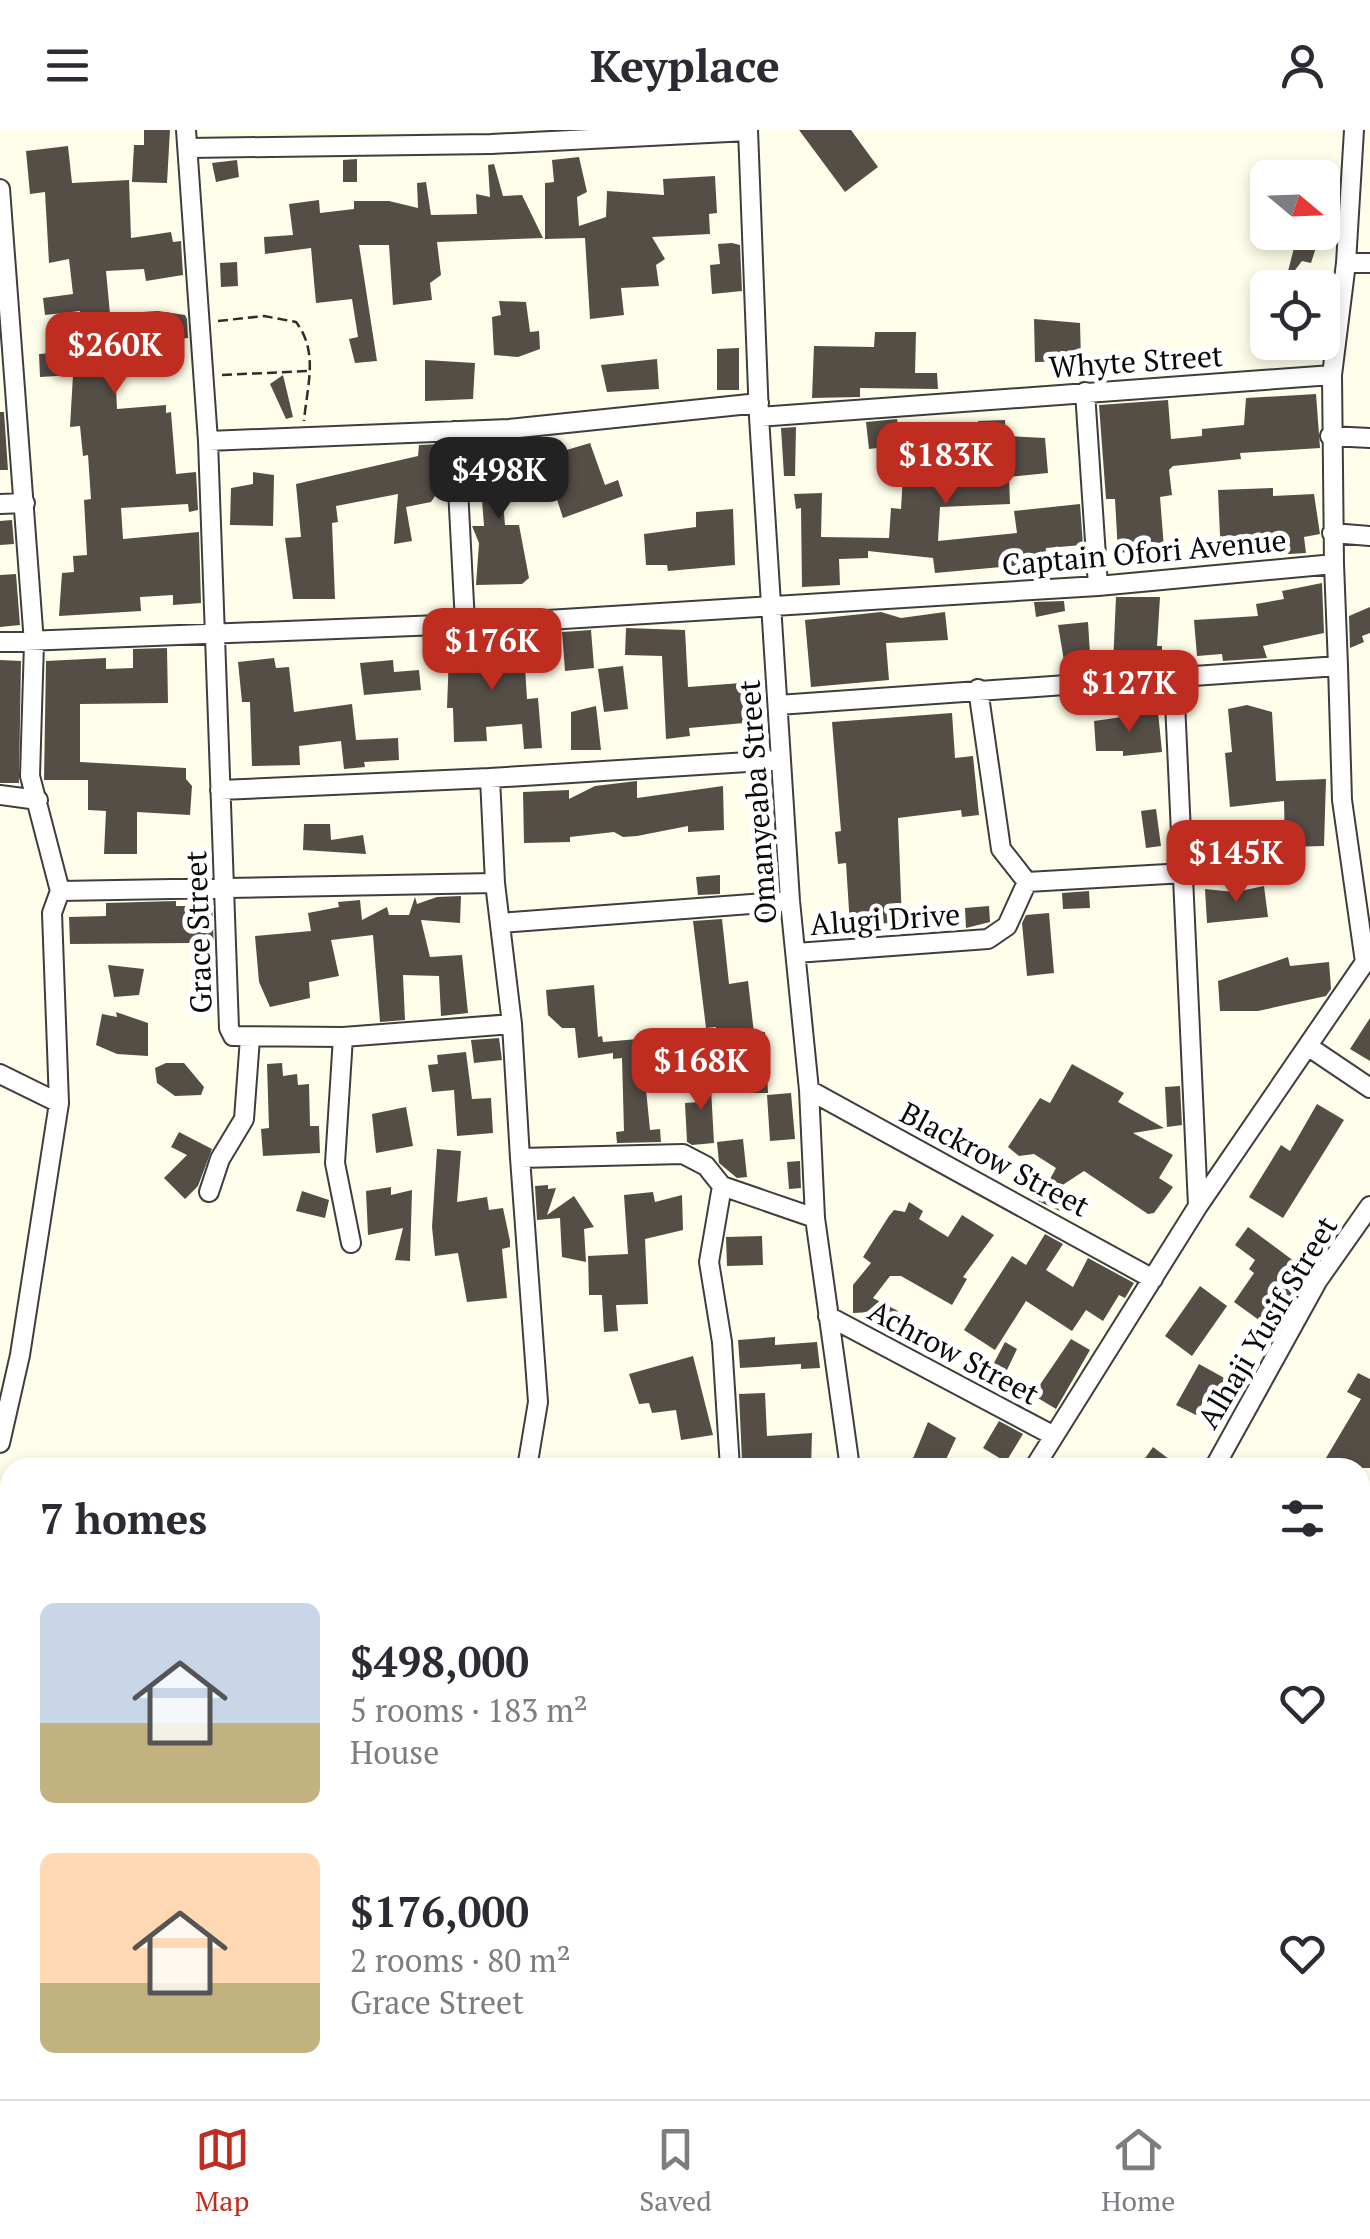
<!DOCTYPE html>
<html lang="en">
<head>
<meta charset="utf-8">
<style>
	:root { --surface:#fff; --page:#f7f7f7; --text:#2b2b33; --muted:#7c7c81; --line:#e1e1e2; --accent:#bf2c20 }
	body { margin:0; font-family:"PT Serif",serif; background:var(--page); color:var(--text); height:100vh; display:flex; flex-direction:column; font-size:38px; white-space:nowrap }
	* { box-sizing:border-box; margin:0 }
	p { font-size:32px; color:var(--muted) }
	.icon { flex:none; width:55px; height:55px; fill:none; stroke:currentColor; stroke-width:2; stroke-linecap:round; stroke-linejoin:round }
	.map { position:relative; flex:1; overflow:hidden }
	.sheet { position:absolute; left:0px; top:1328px; width:1370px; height:642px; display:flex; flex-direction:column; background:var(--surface); border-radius:30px 30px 0 0; box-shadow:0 5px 15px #0003 }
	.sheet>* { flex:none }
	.needle { width:65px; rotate:109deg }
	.controls { position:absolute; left:1250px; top:30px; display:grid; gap:20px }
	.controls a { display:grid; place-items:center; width:90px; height:90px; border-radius:15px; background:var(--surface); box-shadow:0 5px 15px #0003; font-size:50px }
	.price { position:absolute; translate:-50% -85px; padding:0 22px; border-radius:20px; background:var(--accent); color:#fff; font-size:32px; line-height:65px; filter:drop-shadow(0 2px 5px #0008) }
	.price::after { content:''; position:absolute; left:50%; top:60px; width:30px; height:22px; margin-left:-15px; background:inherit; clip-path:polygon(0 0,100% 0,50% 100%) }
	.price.active { background:#222; color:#fff }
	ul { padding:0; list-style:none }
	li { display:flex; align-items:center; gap:30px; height:250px; padding:0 40px }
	li span { display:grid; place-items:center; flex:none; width:280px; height:200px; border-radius:15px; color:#555 }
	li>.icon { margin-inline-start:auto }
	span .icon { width:120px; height:120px; fill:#fffc; stroke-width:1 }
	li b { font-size:42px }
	h2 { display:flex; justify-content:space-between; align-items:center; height:120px; padding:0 40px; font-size:42px }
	header { display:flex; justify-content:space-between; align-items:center; height:130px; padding:0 40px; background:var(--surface); font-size:45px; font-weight:700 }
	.menu { display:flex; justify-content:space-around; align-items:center; height:140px; border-top:2px solid var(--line); background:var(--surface); font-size:28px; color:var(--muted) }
	.menu a { display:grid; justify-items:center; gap:5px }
	.menu .active { color:var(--accent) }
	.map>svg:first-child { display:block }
	.industrial { fill:#ebdfeb }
	.building { fill:#544e47 }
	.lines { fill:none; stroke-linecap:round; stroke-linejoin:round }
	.minor-casing { stroke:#3e3e3e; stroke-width:22 }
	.path { stroke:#2d2d2d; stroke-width:2.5; stroke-dasharray:10 5; stroke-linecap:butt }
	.minor { stroke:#fff; stroke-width:18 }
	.labels { text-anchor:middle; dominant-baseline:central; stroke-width:10; stroke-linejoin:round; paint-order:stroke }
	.street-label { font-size:30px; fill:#0b0b0b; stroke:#fff }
</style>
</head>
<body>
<header><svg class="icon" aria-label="menu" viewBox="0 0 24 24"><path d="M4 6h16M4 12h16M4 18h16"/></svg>Keyplace<svg class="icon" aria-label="person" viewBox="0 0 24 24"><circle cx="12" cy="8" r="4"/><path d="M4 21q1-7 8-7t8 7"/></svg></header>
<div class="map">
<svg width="1370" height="1969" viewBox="0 0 1370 1969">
	<rect width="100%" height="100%" fill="#fffeea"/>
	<path class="industrial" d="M0,1705L10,1712V1960H387L401,1969H0Z"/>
	<path class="building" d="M144,0H170L167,53L132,52L134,15H144Z
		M799,0H851L878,37L845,62Z
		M68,16L72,53L129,50L131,108L171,102L173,112L181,111L183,145L146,151L144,139L106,141L110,184L158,181L185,185L187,189L188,208L114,213L117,279L166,275V283L171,282L176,344L196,342L198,380L189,382L188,374L121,378L123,409L199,402L201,473L173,475V465L140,467L141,481L59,486L62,443L74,442L73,426L87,425L84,370L91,369L88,325L83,326L80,296L70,297L73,245L40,247L39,224L83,221L80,181L45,185L43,168L73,164L69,129L49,133L45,62L30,64L26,21Z
		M579,27L587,62L577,67L579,96L606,87L607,61L664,65L663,49L715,46L717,83L709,84L710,104L652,107L665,129L656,135L659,156L621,158L624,185L590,189L585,108L545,109V53L554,52L552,30Z
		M357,29V52H343V30Z
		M237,30L239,47L216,52L212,33Z
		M494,34L503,66L522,65L543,108L437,112L441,145L430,153L432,170L393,175L389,115H359L377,231L355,233L349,209L358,207L352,169L316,173L311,118L265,124L264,107L293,105L289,74L319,70L320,83L354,79V71H389L418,78L417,53L426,52L431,85L477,84L476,64L490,67L488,35Z
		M1293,102H1321L1311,133L1302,131L1285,153L1294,118L1289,115Z
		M732,113L740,115L742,161L712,164L710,135L720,134L718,114Z
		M237,132L238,156L221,157L220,133Z
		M499,171L526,172L530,202L539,201L540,219L518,227L494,225L492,187L501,185Z
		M1034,189L1080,193L1081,231L1035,232Z
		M875,202H916L915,243H937L938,259L860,258V267L812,268L814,216L874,217Z
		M739,218V260H717V219Z
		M657,229L659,259L607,262L601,235Z
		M425,230L475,233L473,269L425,271Z
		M283,245L293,287L286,289L270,254Z
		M1316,264L1320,318L1240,323L1241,329L1173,336L1169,340L1172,365L1160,367L1164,418L1118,423L1115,369H1106L1099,275L1168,270L1171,309L1202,306V299L1244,295L1246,268Z
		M0,282H4L8,340H0Z
		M897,289L902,327L937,323L936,316L979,312L978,291L1005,290L1006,306L1045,308L1048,343L1009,347L1010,374L940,377L938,411L1017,403L1014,381L1080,374L1083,415L1046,418L1045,433L935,443L933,428L868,421V428L839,429L840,455L802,457L801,378L796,379L794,364L822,363L821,407L889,408L891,378L901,379L903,345L880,348L877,318L869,319L866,292Z
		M796,297L795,346H784L781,298Z
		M520,313V348L501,351L505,395H519L529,448L522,454L476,455L479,413L472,396H484L482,370H487L475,338L487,328L483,320L491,316Z
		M590,313L605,355L618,350L623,366L563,388L543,327Z
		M442,314L441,326H434L437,363L431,372L406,377L412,411L394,414L398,364L336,376L338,392L332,393L335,469H293L285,408L301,407L296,354L418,326L419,315Z
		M253,342L274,345L273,396L230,395L231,358L253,354Z
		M1273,358V366L1314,364L1320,404L1304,407L1306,423L1221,428L1218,360Z
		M733,379L735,435L668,441L667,435H646L644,404L696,397V382Z
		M12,390L14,414L0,415V391Z
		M16,444L20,495L0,497V445Z
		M1322,453L1324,503L1263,516L1267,528L1223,531L1222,524L1197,526L1194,490L1258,486L1256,474L1284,469L1282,461Z
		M1116,467H1160L1157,516H1162V536L1113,535Z
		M1064,471L1065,481L1036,487L1034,472Z
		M1370,477V503L1362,506L1364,512L1350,518L1349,486Z
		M881,482L901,488L945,482L948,510L886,513L889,550L811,557L805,490Z
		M1088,492L1091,539L1065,537L1058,495Z
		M626,498L685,500L688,557L741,553L744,593L689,598L690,606L666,609L662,526L625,525Z
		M591,500L594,538L565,541L562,502Z
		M523,506L527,569L538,568L542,618L524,619L522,594L486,597L487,611L454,612L453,578H447L449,523L492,524L491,509Z
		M167,518L168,573L80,574V632L186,638V649L192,656L190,685L137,682V724H104L106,681L88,680V650H44L46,531L106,528V539L133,538V519Z
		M274,528L276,538L289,537L294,582L352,574L356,610L398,608L399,630L364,632L365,637L344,639L341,611L299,616L300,635L252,636L250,572H242L238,532Z
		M0,530L21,531L19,653H0Z
		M393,530L394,542L419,540L421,560L364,565L360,533Z
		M623,536L628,579L604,582L598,539Z
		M1247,575L1272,582L1276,651L1326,649L1324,716L1285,717L1284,671L1230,677L1225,623L1232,622L1228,579Z
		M596,576L601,620H571V582Z
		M1158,582L1162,622L1123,626V621H1096L1094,591Z
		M952,583L955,628L973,626L979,685L962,687L961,680L898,688L902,792L850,796L846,733L838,734L835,702L841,701L832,592Z
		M637,651V668L723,656L724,700L688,702V696L637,706L623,707L614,702L570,707V712L524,713L523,662L569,660V669L595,656Z
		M1156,679L1161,716L1146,718L1141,681Z
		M304,694H330L331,710L363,705L366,724L303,720Z
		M720,745V764L698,765L696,747Z
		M1264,756L1268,787L1207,793L1205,759L1235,762Z
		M1089,761L1090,778L1063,779L1062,763Z
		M461,766L460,793L421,790L430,827L462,825L468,883L441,886L439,846L403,845L405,890L380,892L373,805L331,810L339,846L309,852L310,868L270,877L259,852L255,806L311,801L308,783L339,777L338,772L360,770L362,790L387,777L389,785H409L415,767L417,774L437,767Z
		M176,771V776H212L214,819L190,817L192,813L70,814L69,787L106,786V773Z
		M989,776L990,792L966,798L965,778Z
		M1049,783L1054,843L1027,846L1022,793L1026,785Z
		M722,789L729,854L748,851L754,903L765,902L768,963H744L743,944L718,945L716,897L706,898L693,791Z
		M1288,827L1290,836L1329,832L1331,859L1326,866L1258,881H1220L1218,851Z
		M108,835L144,839L139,865L114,867Z
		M594,855L598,907L602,906L603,912L650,908L652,938L644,939L650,1000L660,999L661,1012L617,1013L616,1002L624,1001L622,928L613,929V923L578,928L575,898H562L548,885L546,860Z
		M116,882L148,893V926L117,924L96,915L102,884L117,887Z
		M1370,888V931L1350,919Z
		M499,908L502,930L474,933L471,910Z
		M466,922L472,969L491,968L493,1003L457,1006L454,960L432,962L428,935L438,934L437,925Z
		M166,933H184L204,957L201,965L175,966L157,953L155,938Z
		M282,933L283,946L297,944L298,955L309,954L310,996H319L320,1023L263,1026L261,999L269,998L267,934Z
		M1072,934L1124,963L1118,972L1164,998L1133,1003L1173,1025L1159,1048L1173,1057L1154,1083L1148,1084L1084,1041L1058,1058L1069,1064L1060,1081L1038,1071L1056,1038L1034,1024L1019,1026L1008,1017L1040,968L1050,973Z
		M710,940L714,1013L692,1015L687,1012L685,973L699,972L695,942Z
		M1180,956L1182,995L1167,997L1165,957Z
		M791,963L795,1009L770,1011L767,965Z
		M1317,974L1344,990L1283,1088L1249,1067L1281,1015L1290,1021Z
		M406,977L413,1016L376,1023L372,984Z
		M179,1002L212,1019L198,1056L185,1069L164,1048L187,1025L171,1017Z
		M743,1009L747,1047L737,1048L719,1033L717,1012Z
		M437,1019L461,1021L457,1072L487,1067L489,1080L503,1078L510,1111V1117L502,1119L507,1168L467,1172L458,1123L435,1126L432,1097Z
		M800,1031L801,1058L789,1059L787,1032Z
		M548,1055V1059L556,1058L547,1085L574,1066L594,1097L584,1099L586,1132L562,1127L560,1088L537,1090L535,1056Z
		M391,1057V1065L412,1060L410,1131L395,1130L403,1098L368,1105L366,1061Z
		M302,1061L329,1070L325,1088L296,1081Z
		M653,1062L655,1072L682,1065L683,1100L645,1109L648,1174L616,1175L618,1201L604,1202L602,1165H589L588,1126L628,1124L624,1065Z
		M909,1072L923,1081L919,1089L948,1107L962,1085L994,1105L963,1147L967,1149L952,1175L901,1146H890L873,1168L898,1181L892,1193L872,1182L853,1183V1155L871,1133L863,1127L889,1086L894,1080L905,1082Z
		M1248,1097L1306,1140L1270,1198L1234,1172L1254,1143L1249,1139L1255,1130L1235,1115Z
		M1045,1104L1063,1114L1046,1140L1073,1157L1088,1128L1134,1153L1125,1168L1119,1165L1103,1191L1086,1180L1072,1201L1026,1171L995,1220L964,1200L1012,1126L1026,1135Z
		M762,1106L763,1135L727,1136L726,1107Z
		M1200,1156L1227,1176L1192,1226L1165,1206Z
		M775,1207V1215L817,1212L820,1238L801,1239V1234L740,1238L738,1210Z
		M1071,1209L1090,1220L1056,1279L1033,1265Z
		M1005,1212L1017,1219L1007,1240L994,1233Z
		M693,1226L713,1305L681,1310L676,1280L652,1283L649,1273L639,1274L629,1244Z
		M1199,1234L1228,1250L1218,1264L1210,1258L1196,1285L1176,1275Z
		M1358,1243L1370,1249V1338H1320L1361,1269L1347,1262Z
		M765,1263L767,1306L812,1303L811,1338L742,1331L739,1264Z
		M999,1291L1023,1304L1006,1332L983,1318Z
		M928,1292L956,1308L942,1338H909Z
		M1153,1317L1181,1338H1138Z"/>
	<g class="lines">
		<defs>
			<path id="minor" d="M186,0L208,311L229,898L233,906L343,907L512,894L495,753L490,648L780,630
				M748,0L759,287L790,771L809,960L815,1088L850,1338
				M189,18L491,14L748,1
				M0,59L34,513L30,646L60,761
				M1346,133H1370
				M1085,262L1098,456
				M759,287L1332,245L1346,133L1354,0
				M455,301L465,493
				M1330,306L1370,308
				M208,311L509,299L759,273
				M0,374L25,373
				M1332,403L1370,406
				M1334,434L1338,536
				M0,512L515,492L1098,456L1334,434L1332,245
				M1174,550L1198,1076
				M978,559L1001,719L1027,752
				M778,575L1338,536L1342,670L1365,832L1198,1076L1034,1338
				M220,660L490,648
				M0,665L38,670
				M500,793L790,771
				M796,823L988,809L1007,796L1027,752L1185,743
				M512,894L520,1028L683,1024L706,1036L722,1056L815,1088
				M343,907L335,1033L351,1113
				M1309,917L1370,958
				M0,944L59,973
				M809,960L1153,1149
				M520,1028L538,1272L527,1338
				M722,1056L709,1132L722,1212L730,1338
				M209,1062L220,1029L244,989L250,908
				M828,1186L1054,1306
				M0,1313L20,1225L59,973L52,783L60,761L495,753
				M1214,1338L1318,1150L1370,1076
				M1360,1527L1370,1507
				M0,1645L10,1652
				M1360,1703L1370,1708
				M475,1960L489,1969
				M837,1960L850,1969
				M1173,1960L1189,1969
				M618,1969L624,1960
				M752,1969L758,1960
				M1243,1969L1246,1960"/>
		</defs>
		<use href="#minor" class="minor-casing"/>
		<path class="path" d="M218,191L264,186L296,192C319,222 307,256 304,291
			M222,245L309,241"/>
		<use href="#minor" class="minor"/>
	</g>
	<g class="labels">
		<g class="street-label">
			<text transform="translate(1136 231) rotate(-4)">Whyte Street</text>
			<text transform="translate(1144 422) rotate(-5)">Captain Ofori Avenue</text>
			<text transform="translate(757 672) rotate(-94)">Omanyeaba Street</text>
			<text transform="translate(885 789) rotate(-4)">Alugi Drive</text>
			<text transform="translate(198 802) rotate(-92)">Grace Street</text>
			<text transform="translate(995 1029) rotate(28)">Blackrow Street</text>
			<text transform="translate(1267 1192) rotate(-59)">Alhaji Yusif Street</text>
			<text transform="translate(954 1222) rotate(28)">Achrow Street</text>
		</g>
	</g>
</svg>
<div class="controls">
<a><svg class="needle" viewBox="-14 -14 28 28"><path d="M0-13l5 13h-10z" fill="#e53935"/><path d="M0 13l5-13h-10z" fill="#7c7c81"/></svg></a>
<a><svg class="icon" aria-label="locate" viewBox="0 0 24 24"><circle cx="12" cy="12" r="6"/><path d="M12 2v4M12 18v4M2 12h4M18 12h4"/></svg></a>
</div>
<b class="price" style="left:115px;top:267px">$260K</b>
<b class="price" style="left:946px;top:377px">$183K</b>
<b class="price active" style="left:499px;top:392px">$498K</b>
<b class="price" style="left:492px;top:563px">$176K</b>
<b class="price" style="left:1129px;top:605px">$127K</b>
<b class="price" style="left:1236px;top:775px">$145K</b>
<b class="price" style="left:701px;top:983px">$168K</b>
<section class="sheet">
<h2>7 homes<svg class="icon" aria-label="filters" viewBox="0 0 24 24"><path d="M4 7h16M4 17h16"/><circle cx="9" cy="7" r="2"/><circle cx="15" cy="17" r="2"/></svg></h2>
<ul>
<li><span style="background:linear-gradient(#c9d6e8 60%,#c2b280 0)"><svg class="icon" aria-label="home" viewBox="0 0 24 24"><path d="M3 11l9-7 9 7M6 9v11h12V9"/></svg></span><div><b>$498,000</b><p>5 rooms · 183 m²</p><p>House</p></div><svg class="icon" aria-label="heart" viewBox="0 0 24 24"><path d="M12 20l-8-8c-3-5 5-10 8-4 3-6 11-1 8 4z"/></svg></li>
<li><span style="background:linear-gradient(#ffd9b3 65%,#c2b280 0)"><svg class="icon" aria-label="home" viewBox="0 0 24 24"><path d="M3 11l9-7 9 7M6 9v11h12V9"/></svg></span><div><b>$176,000</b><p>2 rooms · 80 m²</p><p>Grace Street</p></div><svg class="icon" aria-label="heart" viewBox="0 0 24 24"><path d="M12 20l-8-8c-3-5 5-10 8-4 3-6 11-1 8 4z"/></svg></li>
</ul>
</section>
</div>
<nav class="menu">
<a class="active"><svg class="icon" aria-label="map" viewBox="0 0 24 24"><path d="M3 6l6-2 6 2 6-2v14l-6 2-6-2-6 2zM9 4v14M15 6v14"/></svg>Map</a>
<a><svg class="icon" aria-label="saved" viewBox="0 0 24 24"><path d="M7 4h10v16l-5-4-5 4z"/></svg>Saved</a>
<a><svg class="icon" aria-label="home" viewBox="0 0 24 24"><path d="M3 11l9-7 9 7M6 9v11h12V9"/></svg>Home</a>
</nav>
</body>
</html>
